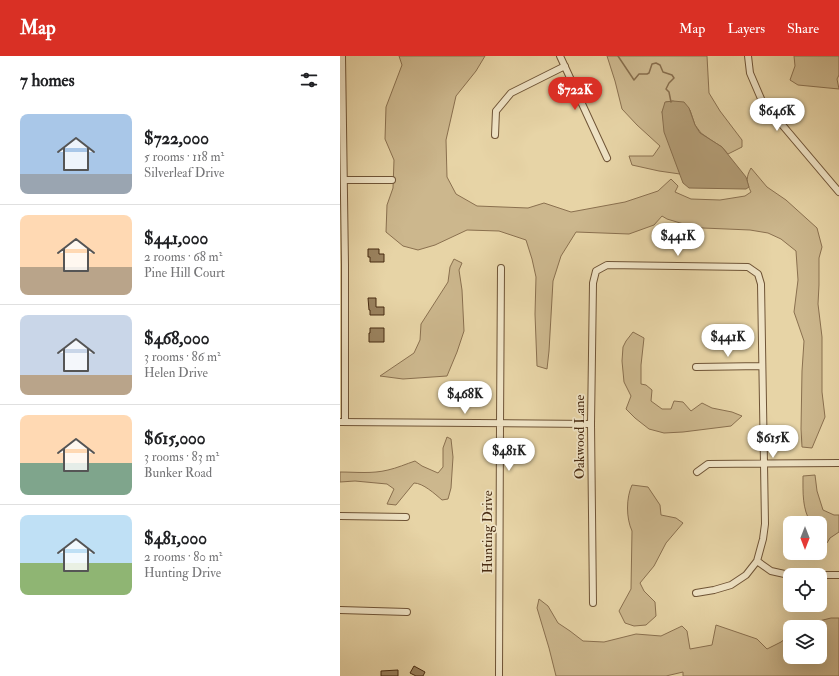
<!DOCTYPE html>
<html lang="en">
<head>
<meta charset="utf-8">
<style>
	:root { --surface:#fff; --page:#f6f6f6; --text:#202124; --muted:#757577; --line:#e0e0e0; --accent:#d93025 }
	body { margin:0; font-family:"IM FELL Double Pica",serif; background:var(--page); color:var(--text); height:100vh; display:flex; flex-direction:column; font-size:15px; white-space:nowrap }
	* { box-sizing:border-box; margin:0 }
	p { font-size:13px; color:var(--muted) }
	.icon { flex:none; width:22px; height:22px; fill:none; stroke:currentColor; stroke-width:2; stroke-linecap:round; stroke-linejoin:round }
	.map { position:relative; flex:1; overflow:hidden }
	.drawer { display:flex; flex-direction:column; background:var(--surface); width:340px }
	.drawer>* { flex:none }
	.needle { width:26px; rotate:180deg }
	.fabs { position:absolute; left:443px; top:460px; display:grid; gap:8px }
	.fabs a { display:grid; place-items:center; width:44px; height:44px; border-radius:8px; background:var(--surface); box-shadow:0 4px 16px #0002; font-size:20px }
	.price { position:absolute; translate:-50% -34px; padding:0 9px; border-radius:14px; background:#fff; color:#222; font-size:13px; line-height:26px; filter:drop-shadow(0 1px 2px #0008) }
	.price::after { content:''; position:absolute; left:50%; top:24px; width:12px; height:9px; margin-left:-6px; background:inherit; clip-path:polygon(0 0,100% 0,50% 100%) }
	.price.active { background:var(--accent); color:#fff }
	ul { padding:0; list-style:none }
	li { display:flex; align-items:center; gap:12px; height:100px; padding:0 20px }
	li+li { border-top:1px solid var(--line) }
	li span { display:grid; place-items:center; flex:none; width:112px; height:80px; border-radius:8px; color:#555 }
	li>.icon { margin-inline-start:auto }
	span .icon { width:48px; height:48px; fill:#fffc; stroke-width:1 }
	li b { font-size:17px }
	h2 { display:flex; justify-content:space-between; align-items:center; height:48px; padding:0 20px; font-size:17px }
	header { display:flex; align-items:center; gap:24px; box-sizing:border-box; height:56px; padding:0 20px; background:var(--accent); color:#fff }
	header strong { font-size:19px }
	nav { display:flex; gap:22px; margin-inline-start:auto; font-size:14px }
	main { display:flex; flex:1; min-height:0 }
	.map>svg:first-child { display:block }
	.green { fill:#ccb78d; stroke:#8a704f }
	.water { fill:#b19a73; stroke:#876d4c }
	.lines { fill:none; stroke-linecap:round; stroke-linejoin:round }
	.stream { stroke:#876d4c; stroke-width:1.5 }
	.building { fill:#9a825e; stroke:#472a11 }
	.minor-casing { stroke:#6f5436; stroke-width:8 }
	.minor { stroke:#efe3c5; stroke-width:6 }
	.labels { text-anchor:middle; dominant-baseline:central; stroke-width:3.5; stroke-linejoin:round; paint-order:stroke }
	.street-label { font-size:14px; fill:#472a11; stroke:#efe3c5 }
</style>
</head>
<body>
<header>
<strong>Map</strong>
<nav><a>Map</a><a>Layers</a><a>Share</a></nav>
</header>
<main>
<section class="drawer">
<h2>7 homes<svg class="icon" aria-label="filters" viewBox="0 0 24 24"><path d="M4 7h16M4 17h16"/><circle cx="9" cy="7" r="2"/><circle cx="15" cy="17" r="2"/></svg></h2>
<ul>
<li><span style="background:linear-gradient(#a9c7e8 75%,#9aa5b1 0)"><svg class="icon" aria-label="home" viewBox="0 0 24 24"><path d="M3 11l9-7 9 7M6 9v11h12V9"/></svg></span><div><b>$722,000</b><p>5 rooms · 118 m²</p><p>Silverleaf Drive</p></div></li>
<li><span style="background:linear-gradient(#ffd9b3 65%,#b9a48a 0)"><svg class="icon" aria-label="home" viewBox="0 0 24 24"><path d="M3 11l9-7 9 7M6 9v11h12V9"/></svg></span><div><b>$441,000</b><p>2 rooms · 68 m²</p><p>Pine Hill Court</p></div></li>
<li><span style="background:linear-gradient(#c9d6e8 75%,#b9a48a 0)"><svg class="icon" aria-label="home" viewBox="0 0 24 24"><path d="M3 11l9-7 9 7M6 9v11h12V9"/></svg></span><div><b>$468,000</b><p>3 rooms · 86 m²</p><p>Helen Drive</p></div></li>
<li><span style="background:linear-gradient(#ffd9b3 60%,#7fa58c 0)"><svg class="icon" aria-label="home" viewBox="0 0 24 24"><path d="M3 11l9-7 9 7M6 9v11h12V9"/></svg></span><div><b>$615,000</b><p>3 rooms · 83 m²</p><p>Bunker Road</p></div></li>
<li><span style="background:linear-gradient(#bfe0f5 60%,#8fb573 0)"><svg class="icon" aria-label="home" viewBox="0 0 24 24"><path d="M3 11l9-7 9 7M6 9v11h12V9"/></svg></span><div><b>$481,000</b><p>2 rooms · 80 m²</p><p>Hunting Drive</p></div></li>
</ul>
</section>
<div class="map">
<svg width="499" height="620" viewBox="0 0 499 620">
	<rect width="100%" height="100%" fill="#e7d4a6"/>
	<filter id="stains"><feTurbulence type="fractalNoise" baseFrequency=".005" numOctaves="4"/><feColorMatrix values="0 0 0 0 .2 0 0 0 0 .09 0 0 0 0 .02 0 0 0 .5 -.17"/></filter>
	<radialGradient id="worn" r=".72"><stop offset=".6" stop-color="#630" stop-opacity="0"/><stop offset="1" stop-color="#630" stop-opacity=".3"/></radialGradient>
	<path class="green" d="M59,0H145L136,15L116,40L106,84L107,121L116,138L137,150L188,152L204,147L231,156L285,146L318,135L331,123L338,130L335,136L351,143L380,144L405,140L411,136C406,126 406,121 411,112L427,131L446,144L477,172L482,191L479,202V229L478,248L482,281V336L485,361L472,392L462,391L461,373L462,315L464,285L454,256L458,224L456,195L441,183L428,177L410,174L363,172L347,169L327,163L322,160L314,169L289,178L236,176L221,200L213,225L209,295L207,313L197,310L195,258L196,221L192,203L186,184L159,175L127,174L95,189L78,194L63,190L46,176L47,149L53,132L54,104L45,83L46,51L62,9Z
		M267,0H367L369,37L380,55L402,84V91L388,98L382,91L371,84L361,77L355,69L350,54L333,45L326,46L322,56L340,118L319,115L292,109L289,100H313L320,90L297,69L282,53L275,25Z
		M454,0H499V19L497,23L499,33L458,29L450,24L455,10Z
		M114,203L122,207L119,214L122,234L124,275L117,296L107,320L63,323L40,320L74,297L80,284L81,268L108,226L110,211Z
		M293,276L304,282L301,309V328L306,329L312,334L311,345L322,353H331L334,345L343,346L351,355L362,347L372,352L392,356L402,360L391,370L343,376L324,377L309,373L295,362L286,353L291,340L284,326L282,305L283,291L286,285Z
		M107,381L111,383L113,401L111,432L108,443L102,444C95,438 83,427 74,427L56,449L47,448L54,433L47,428L15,425L0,426V416C16,416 32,418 48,414C57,412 66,408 75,405L82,410L98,417L103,411V392Z
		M475,419L477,435L483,454L494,459H499V476L490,482L487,487L480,482V467H471C462,453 463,436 463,420Z
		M292,429L308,431L320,449L321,459L336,462L343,467L326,487L314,510L300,527L304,535L315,546L316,560L306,569L294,570L285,567L279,555L291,533L292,475C286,462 286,442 292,429Z
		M199,543L208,550L218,567L230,575L243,585L264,586L296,578L321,580L342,570L347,575L350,593L372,589L376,569L417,583L427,593L441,586L450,579V601H480V571H460L463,569L491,562H499V620H343V616L326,620H216L209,592L197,552Z"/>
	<path class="water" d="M333,45L344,46L349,52L355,69L360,77L382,91L406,121L409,131L406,133L349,132L343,127L324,76L322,56L325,46Z"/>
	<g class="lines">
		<path class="stream" d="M278,0L294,24L299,18H307L309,17L312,8L316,7L320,9L323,16L332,19L334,22L329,27L326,33L329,36L331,46"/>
	</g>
	<path class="building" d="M28,193H39V198H44V206H30V201H28Z
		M28,242H36V251H44V259H30V254H29Z
		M30,272H44V286H29V277H30Z
		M74,610L85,616L83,620H76L70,617Z
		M58,614V620H41V615Z"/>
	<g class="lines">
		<defs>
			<path id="minor" d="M2,0L5,209V366
				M220,0L267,102
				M408,0L410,17L422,45L499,136
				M155,79L156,55L171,37L225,10
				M4,124H52
				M356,311L422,310
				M0,366L251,368
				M357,416L368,408L499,407
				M0,460L66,461
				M417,505L431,515L449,519H499
				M253,547L251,368L253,227L256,215L267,209L408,211L418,218L421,228L425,468L423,483L417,505L406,519L391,529L374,534L356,537
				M0,554L67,556
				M159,620L160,368L161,212"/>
		</defs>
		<use href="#minor" class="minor-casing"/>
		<use href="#minor" class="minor"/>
	</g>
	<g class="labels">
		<g class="street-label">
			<text transform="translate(239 381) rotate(-90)">Oakwood Lane</text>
			<text transform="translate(147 476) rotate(-90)">Hunting Drive</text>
		</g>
	</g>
	<rect width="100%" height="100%" filter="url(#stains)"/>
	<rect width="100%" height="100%" fill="url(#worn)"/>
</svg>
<div class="fabs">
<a><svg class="needle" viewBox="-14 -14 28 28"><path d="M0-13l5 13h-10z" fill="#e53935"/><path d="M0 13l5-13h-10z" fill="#757577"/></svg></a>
<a><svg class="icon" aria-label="locate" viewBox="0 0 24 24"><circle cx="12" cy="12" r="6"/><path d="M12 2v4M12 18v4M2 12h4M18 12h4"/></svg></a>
<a><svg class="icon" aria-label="layers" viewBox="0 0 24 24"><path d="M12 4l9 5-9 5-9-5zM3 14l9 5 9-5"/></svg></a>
</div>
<b class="price active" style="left:235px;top:55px">$722K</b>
<b class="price" style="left:437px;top:76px">$646K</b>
<b class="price" style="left:338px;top:201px">$441K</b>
<b class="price" style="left:388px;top:302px">$441K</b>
<b class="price" style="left:125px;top:359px">$468K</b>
<b class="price" style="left:433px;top:403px">$615K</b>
<b class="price" style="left:169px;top:416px">$481K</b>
</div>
</main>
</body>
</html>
